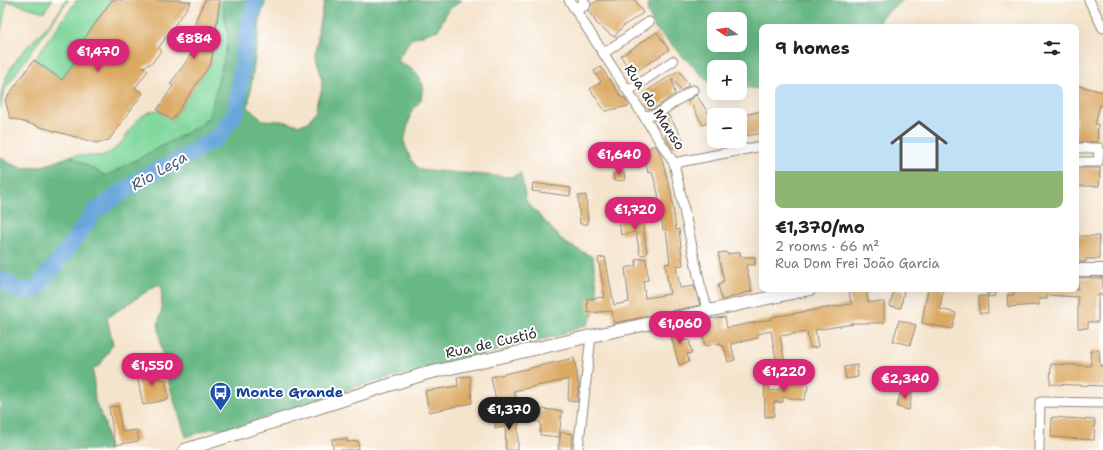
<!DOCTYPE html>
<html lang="en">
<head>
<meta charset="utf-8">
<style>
	:root { --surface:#fff; --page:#f6f6f6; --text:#222; --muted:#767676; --line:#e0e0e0; --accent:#db2777 }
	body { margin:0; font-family:"Shantell Sans",sans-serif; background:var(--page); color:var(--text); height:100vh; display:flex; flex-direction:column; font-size:15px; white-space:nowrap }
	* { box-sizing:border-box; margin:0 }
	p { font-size:13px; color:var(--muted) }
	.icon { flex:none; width:22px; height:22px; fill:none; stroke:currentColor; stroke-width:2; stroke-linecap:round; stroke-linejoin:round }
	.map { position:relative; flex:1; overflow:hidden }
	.panel { position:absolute; left:759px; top:24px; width:320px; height:268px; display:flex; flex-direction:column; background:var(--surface); border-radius:8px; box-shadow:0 4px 16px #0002 }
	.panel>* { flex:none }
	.needle { width:26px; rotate:283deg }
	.tools { position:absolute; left:707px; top:12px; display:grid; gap:8px }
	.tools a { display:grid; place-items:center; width:40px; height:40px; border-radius:8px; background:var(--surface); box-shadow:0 4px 16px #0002; font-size:20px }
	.price { position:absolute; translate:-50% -34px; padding:0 9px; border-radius:14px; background:var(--accent); color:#fff; font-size:13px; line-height:26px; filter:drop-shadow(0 1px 2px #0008) }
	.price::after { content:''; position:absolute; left:50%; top:24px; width:12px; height:9px; margin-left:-6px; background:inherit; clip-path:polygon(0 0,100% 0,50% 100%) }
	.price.on { background:#222; color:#fff }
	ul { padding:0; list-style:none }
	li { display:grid; align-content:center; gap:8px; height:212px; padding:0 16px }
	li+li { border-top:1px solid var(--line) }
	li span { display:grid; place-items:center; height:124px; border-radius:8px; color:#555 }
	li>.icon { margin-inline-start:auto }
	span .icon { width:72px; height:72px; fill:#fffc; stroke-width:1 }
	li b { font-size:17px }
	h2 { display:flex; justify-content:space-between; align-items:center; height:48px; padding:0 16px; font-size:17px }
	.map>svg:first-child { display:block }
	.green { fill:#80d79c; stroke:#568164 }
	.forest { fill:#68b884; stroke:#4a7258; fill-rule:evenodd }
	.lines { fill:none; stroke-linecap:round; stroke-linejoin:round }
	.river { stroke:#68a6da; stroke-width:17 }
	.building { fill:#dca962 }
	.minor-casing { stroke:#90887c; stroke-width:11 }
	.major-casing { stroke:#90887c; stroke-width:14 }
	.minor { stroke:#fff; stroke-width:9 }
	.major { stroke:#fff; stroke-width:12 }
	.labels { text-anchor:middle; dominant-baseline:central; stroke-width:4; stroke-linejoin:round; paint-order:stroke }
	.street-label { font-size:14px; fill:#2b2b2b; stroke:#fff }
	.transit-label { font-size:14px; font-weight:bold; fill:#164399; stroke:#fff; text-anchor:start }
	.water-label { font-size:15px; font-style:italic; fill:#435c71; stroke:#fff }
</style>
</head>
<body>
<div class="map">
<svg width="1103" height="450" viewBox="0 0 1103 450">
	<rect width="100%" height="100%" fill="#fff"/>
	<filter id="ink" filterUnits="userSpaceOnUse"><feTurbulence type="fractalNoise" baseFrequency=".025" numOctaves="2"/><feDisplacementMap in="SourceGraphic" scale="8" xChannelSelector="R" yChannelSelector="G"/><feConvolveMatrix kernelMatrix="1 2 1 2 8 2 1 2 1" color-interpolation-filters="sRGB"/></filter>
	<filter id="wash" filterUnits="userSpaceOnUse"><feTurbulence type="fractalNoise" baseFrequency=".012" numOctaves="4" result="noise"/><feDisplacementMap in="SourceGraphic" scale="16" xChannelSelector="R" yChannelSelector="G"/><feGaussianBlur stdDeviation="0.9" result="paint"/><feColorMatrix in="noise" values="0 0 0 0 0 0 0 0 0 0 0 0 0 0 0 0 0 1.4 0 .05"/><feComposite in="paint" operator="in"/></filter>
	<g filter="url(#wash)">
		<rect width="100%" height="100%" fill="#f5e4cc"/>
		<path class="green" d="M0,0H52L44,12L7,1L0,36Z
			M66,0H68L4,90L0,109C0,55 44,41 66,0Z
			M77,0H112L76,50L81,53L62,80L34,60Z
			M220,0H222L223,4L228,36L226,50L209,117L199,126L106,176L70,156C84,153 97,160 110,152C130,140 131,114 157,110L172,120L211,63Z"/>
		<path class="forest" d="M222,0H266L261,15L248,108L263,120L281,121L300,125L308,122L316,109L322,88L323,80L316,58L318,34L325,0H462L448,10L438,30L411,39L397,60L416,72L423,85L421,100L411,112L404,142L411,160L419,169L425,170L511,177L521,173L526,201L565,243L593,257L599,305L587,325L556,336L356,387L229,430L213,428L186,437L164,369L158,323L162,309L161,284L155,286L107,318L113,344L100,365L93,369L95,401L105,424L109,450H0V156C22,177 46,165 70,156L106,176L199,126L209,117L226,50L228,36Z
			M649,0H903L882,16L877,27H762V89L740,87V67H714V83H709L655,28L647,11ZM714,19H740V45H714Z"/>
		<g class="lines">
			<path class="river" d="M0,279L19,291L35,290L71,245L95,211L144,177L178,161L219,136L236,112L245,44L255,0"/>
		</g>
		<g id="blocks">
			<path class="building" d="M112,0H180L191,2L159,47L161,51L152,63L143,67L148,71L135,88L143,93L109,140L96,143L10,118L5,100L34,60L62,80L81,53L76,50Z
				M205,0H220L211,63L172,120L157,110L173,86L170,84L191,55L196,19Z
				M599,0H635L643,13L623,26L614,37L597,24L588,10L592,4Z
				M657,32L669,50L632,74L621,56Z
				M601,67L622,98L624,97L629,106L605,111L590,89L601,82L594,71Z
				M679,70L689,85L681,91L672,78L675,94L655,108L649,109L646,105L650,102L644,93Z
				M1076,85L1103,92V106L1100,105L1095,124H1098L1097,142H1076Z
				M696,95L702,103L712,120L703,125L693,107L687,101Z
				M762,111V133L740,137V116Z
				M668,114L683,139L678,142L680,146L672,148L665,136L670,132L667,115Z
				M655,145L660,153L671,192L676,230L679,229L683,265L676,266L680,288L694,286L700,305L614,323L612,311L588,313L587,299L605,297L598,258L605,257L614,305L629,302L625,268L636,266V259L646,258L648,280L643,281L645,298L670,294L665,264L670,263L666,229L663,230L658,193L652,172L648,173L645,159L643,160L641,152Z
				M1076,168H1100L1099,186H1076Z
				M624,172L625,180L614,181L613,173Z
				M533,183L571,188L570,196L532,191Z
				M586,195L588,224H580L578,196Z
				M642,216L647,254L640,255L636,232L621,235L619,220Z
				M1076,236H1099V259H1086V262H1076Z
				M726,252L727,254L740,252L741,257H755V265H746L752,291L722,300L718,285L722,284V281H724L718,253Z
				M1078,278H1103V295H1098V322H1088V328H1078V297L1047,295V299H1039V305L1008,307L1007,295H1014V289H1078Z
				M853,289H866L868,302H884V323H850L853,324L815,330L818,347L810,348L807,332L780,336L785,364L777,365L771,331L757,334L758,338L731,344L735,360L728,362L724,346H721V343L705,346L700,320L725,317L727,328L772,319V317L851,304L849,290Z
				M894,289L904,290L901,308L890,306Z
				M928,289H943L940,309L956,313L952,329L922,323Z
				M987,289H995L996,296L988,297Z
				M979,296H987L988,313H979Z
				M899,320L916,325L910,345L893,341Z
				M680,325L684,341L689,340L692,353L687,354L689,362L679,365L669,328Z
				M1099,350L1100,366H1103V386L1050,384L1051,364L1091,366L1090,351Z
				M574,358L579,386L577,402L568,401L569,379L514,391L516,398L496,401L491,377Z
				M857,365L858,377L846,379L844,367Z
				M149,368L150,374L158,372L159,380L165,379L169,399L143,405L136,371Z
				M806,375L808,388L804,400L783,397V402H774V416L765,417L764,377H767L770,391L781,389L780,383H797L796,376Z
				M470,376L472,403L429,412L425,391L458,386L457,377Z
				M901,390L912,393L909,410L897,407Z
				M118,406L122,432L137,430L139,441L115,445L109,407Z
				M543,409L562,411L559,437L540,435L541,422L522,421L523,411L542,412Z
				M518,417V450H506L505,427L495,428V418Z
				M1052,417L1095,420L1094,440L1051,437Z
				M561,432L573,434L571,450H558Z
				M332,439H347V442L358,441L359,450H333Z"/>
		</g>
	</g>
	<g filter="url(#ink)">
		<use href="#blocks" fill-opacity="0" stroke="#90887c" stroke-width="1"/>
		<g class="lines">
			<defs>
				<path id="minor" d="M569,0L674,163L700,284L708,311
					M1089,0L1103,28
					M577,6L579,9L586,5L583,0
					M604,53L649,22
					M628,91L673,61
					M644,116L657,114L693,90
					M1076,148H1099L1098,162H1076
					M674,163L762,146
					M578,450L591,336
					M1039,450L1040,402L1103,403"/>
				<path id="major" d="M1076,270H1103
					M185,450L424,374L591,336L810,289"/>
			</defs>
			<use href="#minor" class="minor-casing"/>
			<use href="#major" class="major-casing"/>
			<use href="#minor" class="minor"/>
			<use href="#major" class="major"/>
		</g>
	</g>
	<defs>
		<symbol id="bus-pin" viewBox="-11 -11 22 30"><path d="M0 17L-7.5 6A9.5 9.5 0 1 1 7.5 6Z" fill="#1a4fb4" stroke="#fff"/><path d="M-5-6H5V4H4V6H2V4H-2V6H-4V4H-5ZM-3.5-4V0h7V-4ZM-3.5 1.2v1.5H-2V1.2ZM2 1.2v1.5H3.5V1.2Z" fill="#fff"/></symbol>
	</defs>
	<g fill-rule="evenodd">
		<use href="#bus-pin" x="208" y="380" width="25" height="34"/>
	</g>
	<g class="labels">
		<g class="street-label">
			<text transform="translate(655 107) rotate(57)">Rua do Manso</text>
			<text transform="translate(491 343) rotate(-13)">Rua de Custió</text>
		</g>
		<g class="transit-label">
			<text x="236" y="392">Monte Grande</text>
		</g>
		<g class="water-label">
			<text transform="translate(159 171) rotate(-30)">Rio Leça</text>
		</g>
	</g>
</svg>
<div class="tools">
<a><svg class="needle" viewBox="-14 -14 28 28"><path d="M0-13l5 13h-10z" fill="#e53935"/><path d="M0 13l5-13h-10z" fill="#767676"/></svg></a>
<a>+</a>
<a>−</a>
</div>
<b class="price" style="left:194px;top:60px">€884</b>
<b class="price" style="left:98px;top:73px">€1,470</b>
<b class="price" style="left:619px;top:176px">€1,640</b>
<b class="price" style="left:635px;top:231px">€1,720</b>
<b class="price" style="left:680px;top:345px">€1,060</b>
<b class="price" style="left:152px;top:387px">€1,550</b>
<b class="price" style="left:784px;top:393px">€1,220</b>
<b class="price" style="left:905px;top:400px">€2,340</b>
<b class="price on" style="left:509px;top:431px">€1,370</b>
<section class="panel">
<h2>9 homes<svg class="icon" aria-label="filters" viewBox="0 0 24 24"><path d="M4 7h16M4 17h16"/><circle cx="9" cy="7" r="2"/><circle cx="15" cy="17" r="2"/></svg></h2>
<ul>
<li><span style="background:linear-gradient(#bfe0f5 70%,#8fb573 0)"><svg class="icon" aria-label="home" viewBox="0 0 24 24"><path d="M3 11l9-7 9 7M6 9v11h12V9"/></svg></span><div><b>€1,370/mo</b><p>2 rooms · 66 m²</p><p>Rua Dom Frei João Garcia</p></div></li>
</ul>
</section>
</div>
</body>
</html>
